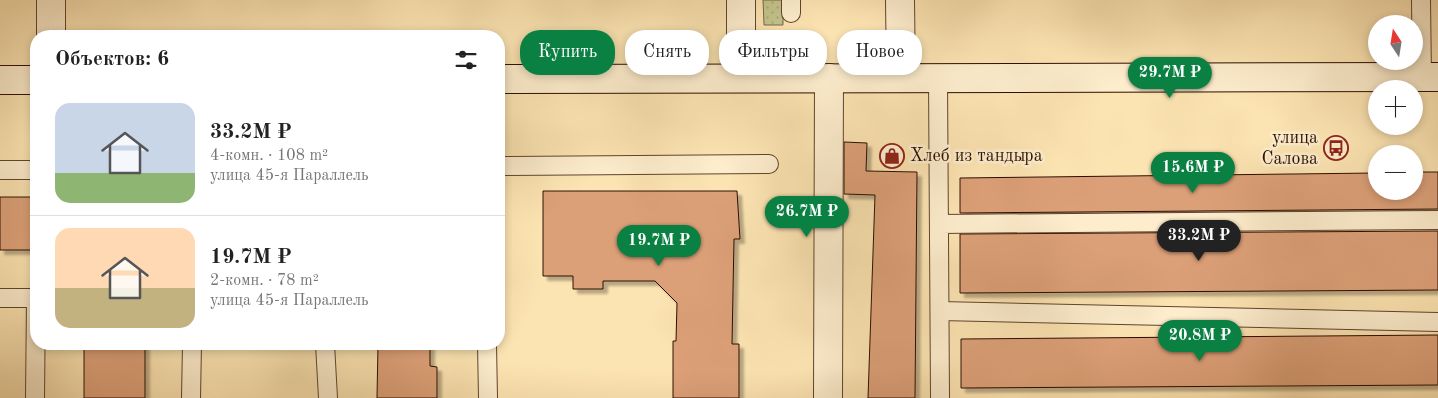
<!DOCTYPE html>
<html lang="ru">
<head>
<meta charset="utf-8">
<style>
	:root { --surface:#fff; --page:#f2f2f2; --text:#222; --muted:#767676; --line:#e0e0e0; --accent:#0b8043 }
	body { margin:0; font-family:"Old Standard TT",serif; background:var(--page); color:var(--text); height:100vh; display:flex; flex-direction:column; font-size:19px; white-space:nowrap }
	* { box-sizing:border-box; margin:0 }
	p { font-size:16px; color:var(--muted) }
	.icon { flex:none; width:28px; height:28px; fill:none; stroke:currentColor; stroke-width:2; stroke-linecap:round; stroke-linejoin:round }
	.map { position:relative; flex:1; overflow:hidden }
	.sheet { position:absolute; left:30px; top:30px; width:475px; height:320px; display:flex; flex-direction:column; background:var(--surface); border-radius:20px; box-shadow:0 2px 8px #0003 }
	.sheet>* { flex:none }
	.banner { position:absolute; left:520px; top:30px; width:475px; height:45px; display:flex; gap:10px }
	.needle { width:32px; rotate:348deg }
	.buttons { position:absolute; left:1368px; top:15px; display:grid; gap:10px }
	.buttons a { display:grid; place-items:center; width:55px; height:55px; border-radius:50%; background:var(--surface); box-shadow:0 2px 8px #0003; font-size:25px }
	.price { position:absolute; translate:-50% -42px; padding:0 11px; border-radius:18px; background:var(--accent); color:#fff; font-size:16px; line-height:32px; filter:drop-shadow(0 1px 2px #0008) }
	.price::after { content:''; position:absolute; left:50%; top:30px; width:15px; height:11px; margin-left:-8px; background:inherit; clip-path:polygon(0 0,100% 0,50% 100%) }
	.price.current { background:#222; color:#fff }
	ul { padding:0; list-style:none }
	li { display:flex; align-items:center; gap:15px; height:125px; padding:0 25px }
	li+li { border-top:1px solid var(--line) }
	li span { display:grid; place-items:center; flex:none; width:140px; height:100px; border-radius:15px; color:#555 }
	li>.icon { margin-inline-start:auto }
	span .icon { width:60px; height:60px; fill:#fffc; stroke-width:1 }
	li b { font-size:21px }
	h2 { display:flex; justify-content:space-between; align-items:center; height:60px; padding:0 25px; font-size:21px }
	.tag { padding:0 18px; border-radius:20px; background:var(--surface); box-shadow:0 2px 8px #0003; font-size:18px; line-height:45px }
	.tag.current { background:var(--accent); color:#fff }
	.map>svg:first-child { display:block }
	.green { fill:url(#green-dots); stroke:#766846 }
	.building { fill:#dca078; stroke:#2b0e01; filter:url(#shadow) }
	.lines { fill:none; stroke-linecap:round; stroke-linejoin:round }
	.service-casing { stroke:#5f442d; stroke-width:20 }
	.minor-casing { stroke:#5f442d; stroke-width:30 }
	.secondary-casing { stroke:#2b0e01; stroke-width:30 }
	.service { stroke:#fdedcd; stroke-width:18 }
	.minor { stroke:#fdedcd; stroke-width:28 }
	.secondary { stroke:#fdedcd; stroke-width:28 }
	.labels { text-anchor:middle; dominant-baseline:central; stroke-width:5; stroke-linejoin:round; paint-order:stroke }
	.poi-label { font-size:18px; fill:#2b0e01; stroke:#fdedcd; text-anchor:end }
</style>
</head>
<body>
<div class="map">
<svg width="1438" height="398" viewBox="0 0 1438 398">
	<defs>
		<pattern id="green-dots" width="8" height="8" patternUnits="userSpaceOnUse" patternTransform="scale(1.25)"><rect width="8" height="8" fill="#c2c38a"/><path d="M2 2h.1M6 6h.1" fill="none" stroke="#a7a675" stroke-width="1.8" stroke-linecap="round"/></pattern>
		<filter id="shadow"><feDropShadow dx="4.5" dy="4.5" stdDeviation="1" flood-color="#0004"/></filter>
	</defs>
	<rect width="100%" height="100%" fill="#fce4b2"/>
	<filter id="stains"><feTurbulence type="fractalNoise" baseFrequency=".004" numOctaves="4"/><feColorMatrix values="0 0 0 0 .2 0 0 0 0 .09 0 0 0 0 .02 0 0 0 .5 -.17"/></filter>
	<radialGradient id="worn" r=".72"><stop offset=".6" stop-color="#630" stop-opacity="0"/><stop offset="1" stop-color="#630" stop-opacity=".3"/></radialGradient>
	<path class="green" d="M763,0H783V25H764Z"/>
	<path class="building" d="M844,142L867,143L866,171L917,172L915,398H868L875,195L844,194Z
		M1414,172H1438V209L960,213V178L1376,173V191H1414Z
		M543,191H737L740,239H734L732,344H739V398H673V341H676L677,303L655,281H603V289H573V276H543Z
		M0,197H36V250H0Z
		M1438,231V290L960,293V234Z
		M1438,335V385L961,388V339Z
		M84,344H145V398H84Z
		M378,344H430V366L437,367V398H377Z"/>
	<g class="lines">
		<defs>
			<path id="service" d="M791,0V13
				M1421,0L1422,77
				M938,78L940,398
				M499,166L769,164
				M0,170H36
				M939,224L1438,220
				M0,298H36L35,398
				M940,311L1438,322
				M325,344L328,398
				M487,344L488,398
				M191,398L192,344"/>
			<path id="minor" d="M51,0V36
				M741,0V77
				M900,0L901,78
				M828,398L829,78"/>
			<path id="secondary" d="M499,79L1438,77
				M0,80H36"/>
		</defs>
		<use href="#service" class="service-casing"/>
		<use href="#minor" class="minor-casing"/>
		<use href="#secondary" class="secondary-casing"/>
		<use href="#service" class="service"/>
		<use href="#minor" class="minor"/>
		<use href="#secondary" class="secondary"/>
	</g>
	<defs>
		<symbol id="bus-ring" viewBox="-11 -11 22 22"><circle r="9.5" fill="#fdedcd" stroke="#8f2418" stroke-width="1.5"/><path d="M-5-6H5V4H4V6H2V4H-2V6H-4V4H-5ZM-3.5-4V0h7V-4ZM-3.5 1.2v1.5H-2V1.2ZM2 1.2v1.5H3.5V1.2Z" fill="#8f2418"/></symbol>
		<symbol id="shop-ring" viewBox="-11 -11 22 22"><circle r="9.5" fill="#fdedcd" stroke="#8f2418" stroke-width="1.5"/><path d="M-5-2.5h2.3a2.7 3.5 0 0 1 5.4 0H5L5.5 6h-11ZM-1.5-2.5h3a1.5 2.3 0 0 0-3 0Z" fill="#8f2418"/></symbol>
	</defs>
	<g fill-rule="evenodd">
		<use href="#bus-ring" x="1322" y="134" width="28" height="28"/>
		<use href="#shop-ring" x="878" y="142" width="28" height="28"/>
	</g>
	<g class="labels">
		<g class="poi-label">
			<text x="1318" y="138">улица<tspan x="1318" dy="21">Салова</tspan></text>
			<text x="910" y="156" text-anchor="start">Хлеб из тандыра</text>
		</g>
	</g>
	<rect width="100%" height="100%" filter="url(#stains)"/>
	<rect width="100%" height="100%" fill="url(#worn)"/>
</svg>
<div class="buttons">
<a><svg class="needle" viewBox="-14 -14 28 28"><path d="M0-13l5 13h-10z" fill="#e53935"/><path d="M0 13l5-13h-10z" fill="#767676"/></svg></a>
<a>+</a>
<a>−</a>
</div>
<b class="price" style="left:1170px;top:99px">29.7M ₽</b>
<b class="price" style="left:1193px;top:194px">15.6M ₽</b>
<b class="price" style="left:807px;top:238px">26.7M ₽</b>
<b class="price current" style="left:1199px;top:262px">33.2M ₽</b>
<b class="price" style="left:659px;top:267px">19.7M ₽</b>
<b class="price" style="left:1200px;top:362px">20.8M ₽</b>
<div class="banner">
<a class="tag current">Купить</a>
<a class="tag">Снять</a>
<a class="tag">Фильтры</a>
<a class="tag">Новое</a>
</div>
<section class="sheet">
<h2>Объектов: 6<svg class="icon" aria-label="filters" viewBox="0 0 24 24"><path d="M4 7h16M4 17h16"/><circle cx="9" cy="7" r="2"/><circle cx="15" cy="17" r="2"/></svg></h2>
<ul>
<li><span style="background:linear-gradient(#c9d6e8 70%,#8fb573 0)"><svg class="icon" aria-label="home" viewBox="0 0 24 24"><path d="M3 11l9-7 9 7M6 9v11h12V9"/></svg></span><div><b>33.2M ₽</b><p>4-комн. · 108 m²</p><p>улица 45-я Параллель</p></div></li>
<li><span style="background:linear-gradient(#ffd9b3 60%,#c2b280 0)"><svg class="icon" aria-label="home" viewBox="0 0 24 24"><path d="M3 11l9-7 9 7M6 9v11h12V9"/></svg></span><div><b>19.7M ₽</b><p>2-комн. · 78 m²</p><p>улица 45-я Параллель</p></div></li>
</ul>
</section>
</div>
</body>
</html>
